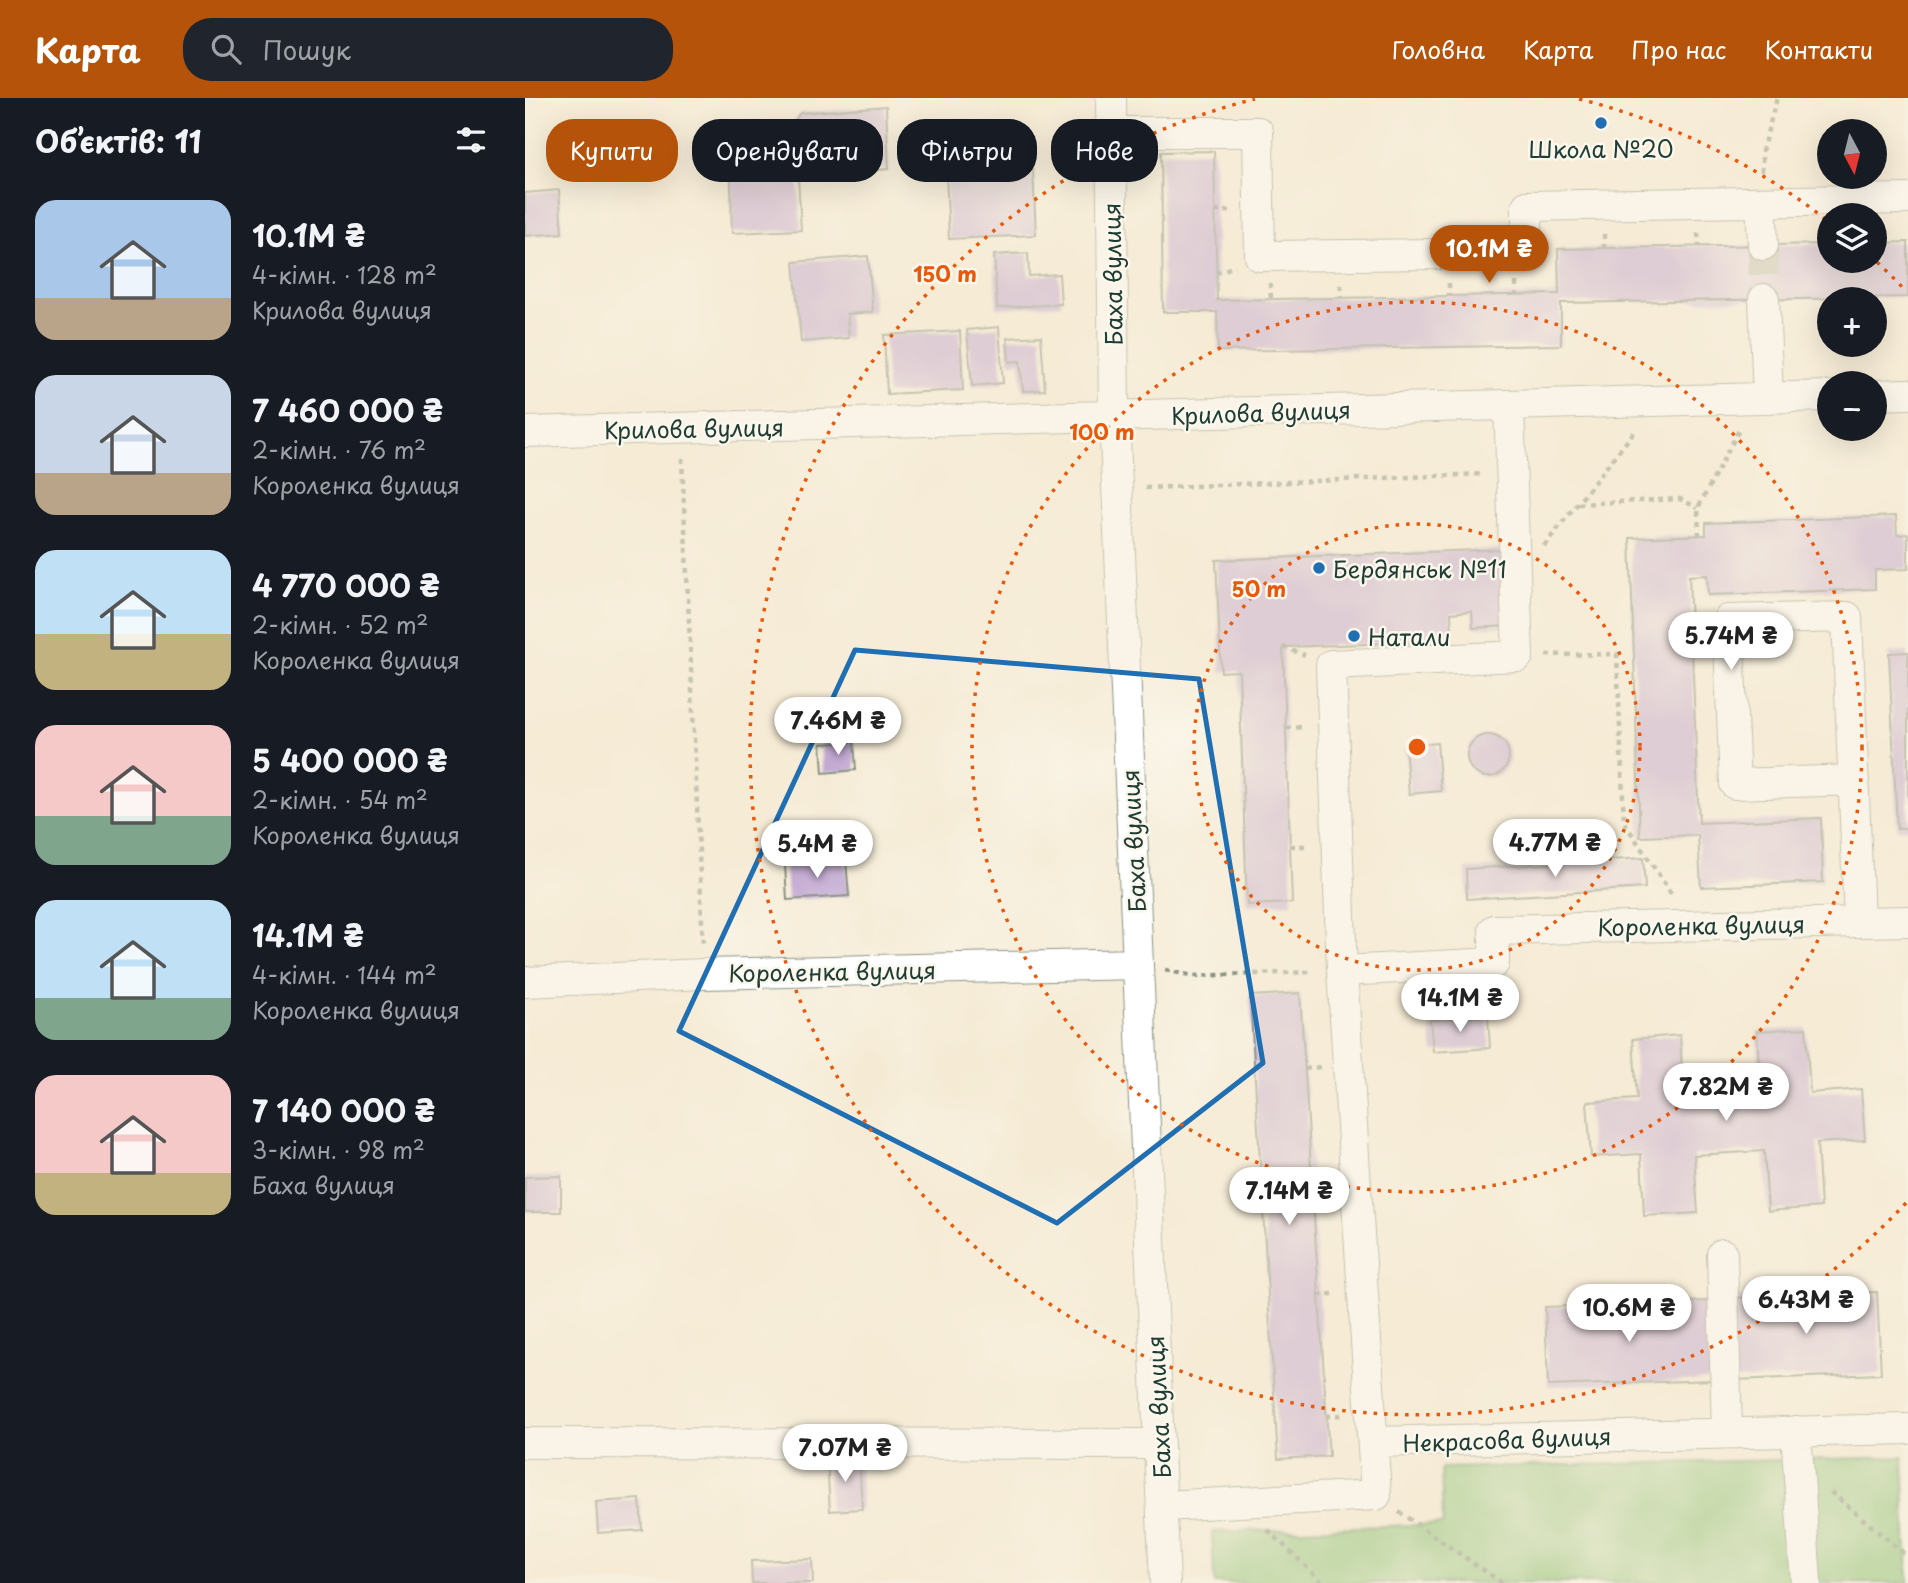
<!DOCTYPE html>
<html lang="uk">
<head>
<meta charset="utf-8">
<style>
	:root { --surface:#171b24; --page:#20242c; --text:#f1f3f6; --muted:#9ea1a6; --accent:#b45309 }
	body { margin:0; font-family:"Playpen Sans",sans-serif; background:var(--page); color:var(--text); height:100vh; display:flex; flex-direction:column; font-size:26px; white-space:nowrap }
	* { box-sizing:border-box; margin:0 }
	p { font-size:23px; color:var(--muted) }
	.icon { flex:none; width:38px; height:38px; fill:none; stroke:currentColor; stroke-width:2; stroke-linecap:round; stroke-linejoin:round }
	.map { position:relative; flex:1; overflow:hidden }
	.drawer { display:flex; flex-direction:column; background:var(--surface); width:525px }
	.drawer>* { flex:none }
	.hud { position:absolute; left:21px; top:21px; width:665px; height:63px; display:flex; gap:14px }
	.needle { width:46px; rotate:173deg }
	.controls { position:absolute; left:1292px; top:21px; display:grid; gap:14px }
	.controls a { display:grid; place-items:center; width:70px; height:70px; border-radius:50%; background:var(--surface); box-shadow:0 7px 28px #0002; font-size:35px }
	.price { position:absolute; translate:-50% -60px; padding:0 16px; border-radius:24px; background:#fff; color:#222; font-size:23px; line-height:46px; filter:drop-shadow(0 2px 4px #0008) }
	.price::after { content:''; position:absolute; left:50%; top:42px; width:21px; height:16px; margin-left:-10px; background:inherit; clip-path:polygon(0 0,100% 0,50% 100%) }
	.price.on { background:var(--accent); color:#fff }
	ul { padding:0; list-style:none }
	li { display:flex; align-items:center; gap:21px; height:175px; padding:0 35px }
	li span { display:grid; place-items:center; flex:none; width:196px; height:140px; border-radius:21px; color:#555 }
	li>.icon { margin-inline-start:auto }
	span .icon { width:84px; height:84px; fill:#fffc; stroke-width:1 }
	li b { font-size:30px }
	h2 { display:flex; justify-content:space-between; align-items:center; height:84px; padding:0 35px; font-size:30px }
	.tag { padding:0 24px; border-radius:28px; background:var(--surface); box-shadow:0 7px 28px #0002; font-size:24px; line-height:63px }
	.tag.on { background:var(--accent); color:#fff }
	header { display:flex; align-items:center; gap:42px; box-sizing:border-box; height:98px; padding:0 35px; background:var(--accent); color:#fff }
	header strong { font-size:33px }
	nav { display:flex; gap:38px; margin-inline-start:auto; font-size:24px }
	.search { width:490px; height:63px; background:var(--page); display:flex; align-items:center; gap:18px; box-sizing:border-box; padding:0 24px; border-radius:28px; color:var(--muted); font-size:26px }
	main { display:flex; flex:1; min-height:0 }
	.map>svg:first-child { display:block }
	.green { fill:#8bc478; stroke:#558056; stroke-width:2 }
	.building { fill:#c2a9d3 }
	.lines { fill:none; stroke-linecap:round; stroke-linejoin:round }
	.minor-tunnel { stroke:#cac8b5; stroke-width:30; stroke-dasharray:30 15; stroke-linecap:butt }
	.minor-casing { stroke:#8a9484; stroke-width:32 }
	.path { stroke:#8a9484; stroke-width:4.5; stroke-dasharray:5 5; stroke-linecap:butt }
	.minor { stroke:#fff; stroke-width:30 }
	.marked { fill:none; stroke:#1f6fb2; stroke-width:5; stroke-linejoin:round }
	.ring { fill:none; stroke:#e8590c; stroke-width:3.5; stroke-dasharray:3.5 7 }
	.poi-dot { fill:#1f6fb2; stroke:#fbf7ec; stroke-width:2.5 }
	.labels { text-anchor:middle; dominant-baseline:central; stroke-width:5; stroke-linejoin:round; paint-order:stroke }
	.poi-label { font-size:23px; fill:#1f3d34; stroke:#fbf7ec; text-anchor:start }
	.street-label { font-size:23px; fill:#1f3d34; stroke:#fbf7ec }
	.centre { fill:#e8590c; stroke:#fbf7ec; stroke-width:3.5 }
	.ring-label { font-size:21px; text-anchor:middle; font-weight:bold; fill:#e8590c; stroke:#fbf7ec; stroke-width:5; stroke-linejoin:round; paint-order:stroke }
</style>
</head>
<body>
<header>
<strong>Карта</strong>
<div class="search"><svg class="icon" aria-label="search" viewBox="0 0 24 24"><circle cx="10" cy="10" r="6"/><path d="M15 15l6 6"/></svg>Пошук</div>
<nav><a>Головна</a><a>Карта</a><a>Про нас</a><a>Контакти</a></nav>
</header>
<main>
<section class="drawer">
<h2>Об’єктів: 11<svg class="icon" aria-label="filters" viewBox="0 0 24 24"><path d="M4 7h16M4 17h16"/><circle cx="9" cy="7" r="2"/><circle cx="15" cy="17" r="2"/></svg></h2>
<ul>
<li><span style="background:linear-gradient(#a9c7e8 70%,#b9a48a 0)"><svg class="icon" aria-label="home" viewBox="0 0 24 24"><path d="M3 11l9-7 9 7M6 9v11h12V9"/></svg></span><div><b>10.1M ₴</b><p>4-кімн. · 128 m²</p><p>Крилова вулиця</p></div></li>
<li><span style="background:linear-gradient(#c9d6e8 70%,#b9a48a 0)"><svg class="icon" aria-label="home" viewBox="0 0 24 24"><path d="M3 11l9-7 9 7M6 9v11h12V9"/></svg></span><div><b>7 460 000 ₴</b><p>2-кімн. · 76 m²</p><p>Короленка вулиця</p></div></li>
<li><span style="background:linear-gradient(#bfe0f5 60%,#c2b280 0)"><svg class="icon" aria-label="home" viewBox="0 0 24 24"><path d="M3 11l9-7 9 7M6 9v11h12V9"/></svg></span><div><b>4 770 000 ₴</b><p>2-кімн. · 52 m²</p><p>Короленка вулиця</p></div></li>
<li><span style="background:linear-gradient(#f6c9c9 65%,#7fa58c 0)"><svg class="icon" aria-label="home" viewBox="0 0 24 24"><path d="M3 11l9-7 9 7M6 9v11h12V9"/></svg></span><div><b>5 400 000 ₴</b><p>2-кімн. · 54 m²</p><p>Короленка вулиця</p></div></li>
<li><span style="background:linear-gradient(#bfe0f5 70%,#7fa58c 0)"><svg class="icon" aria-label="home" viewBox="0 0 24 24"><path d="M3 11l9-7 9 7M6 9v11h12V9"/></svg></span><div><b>14.1M ₴</b><p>4-кімн. · 144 m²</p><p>Короленка вулиця</p></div></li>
<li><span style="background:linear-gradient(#f6c9c9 70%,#c2b280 0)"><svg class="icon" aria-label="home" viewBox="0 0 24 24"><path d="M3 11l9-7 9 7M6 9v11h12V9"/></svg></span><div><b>7 140 000 ₴</b><p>3-кімн. · 98 m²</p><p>Баха вулиця</p></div></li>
</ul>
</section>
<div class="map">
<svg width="1383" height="1485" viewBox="0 0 1383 1485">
	<rect width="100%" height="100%" fill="#fbf7ec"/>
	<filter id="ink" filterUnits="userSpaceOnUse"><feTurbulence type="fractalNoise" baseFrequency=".0143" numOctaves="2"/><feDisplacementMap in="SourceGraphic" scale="14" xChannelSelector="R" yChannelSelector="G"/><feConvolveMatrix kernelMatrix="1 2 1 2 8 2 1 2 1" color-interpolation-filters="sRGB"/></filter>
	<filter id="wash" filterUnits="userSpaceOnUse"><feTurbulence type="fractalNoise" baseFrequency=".00686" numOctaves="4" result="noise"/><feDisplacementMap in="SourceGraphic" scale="28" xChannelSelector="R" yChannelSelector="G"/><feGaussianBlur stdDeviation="1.57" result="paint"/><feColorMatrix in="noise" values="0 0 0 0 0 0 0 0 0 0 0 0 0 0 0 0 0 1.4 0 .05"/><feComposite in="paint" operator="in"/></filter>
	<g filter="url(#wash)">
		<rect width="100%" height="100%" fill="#f5ebd5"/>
		<path class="green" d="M1378,1359L1383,1485H689L687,1434L918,1426L916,1370Z"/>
		<g id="blocks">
			<path class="building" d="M361,8L364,71L273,78L276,132L207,135L205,47L255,43L275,15Z
				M689,53L692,202L1034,196L1033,151L1304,146V163H1349V145L1383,144V199L1036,205V247L693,253L692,214H638L636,54Z
				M508,71L511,137L424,141L421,75Z
				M34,92L37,135L0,138V95Z
				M503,155L504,178L534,176L536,206L472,210L469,157Z
				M343,158L348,214L322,216L324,240L276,244L269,164Z
				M474,229L478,285L447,288L442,232Z
				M435,233L438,292L362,296L359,237Z
				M516,238L520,292L498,293L495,263L484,264L482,240Z
				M1371,418L1372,437L1383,436V471L1350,472V491L1183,497L1182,477L1164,478L1174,725L1296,720L1298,784L1176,789L1173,737L1115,739L1105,440L1181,437V425Z
				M981,451L984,528L948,530L947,513L926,515L927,543L758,549L767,805L722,807L714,573L696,574L691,462Z
				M1383,554V730L1372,731L1364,555Z
				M942 658a21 21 0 1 1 42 0a21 21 0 1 1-42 0Z
				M329,644L331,672L298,675L296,646Z
				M912,645L916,693L884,696L880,648Z
				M1118,760L1120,790L942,801L941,771Z
				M321,762L324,798L262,802L260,767Z
				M775,895L804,1358L753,1361L725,898Z
				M963,918L965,950L908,954L905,922Z
				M1281,930L1285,995L1336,991L1340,1042L1292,1045L1296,1109L1243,1113L1239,1053L1169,1057L1173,1115L1119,1118L1116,1056L1066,1059L1062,1004L1112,1001L1108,941L1155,937L1158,992L1235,987L1232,933Z
				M36,1078V1114H0V1079Z
				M1352,1194L1356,1276L1210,1282L1206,1200Z
				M1185,1203L1189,1282L1023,1288L1020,1209Z
				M334,1359L337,1411L305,1413L302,1361Z
				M115,1401L117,1432L73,1435L71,1404Z
				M287,1461L288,1485H227L226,1463Z"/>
		</g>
	</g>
	<g filter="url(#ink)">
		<use href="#blocks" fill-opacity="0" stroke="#8a9484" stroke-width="2"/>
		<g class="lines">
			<path class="minor-tunnel" d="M1238,147L1239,201"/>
			<defs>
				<path id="minor" d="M586,0L589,318L640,1485
					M586,34H733L735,158L1002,155V108L1383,101
					M1236,104L1238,147
					M1239,201L1243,300
					M1349,297L1383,296
					M0,334L1304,298
					M1329,682L1210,686L1203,522L1322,519L1334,824
					M817,873L969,865V832L1383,823
					M0,884L179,876L613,866
					M1197,1156L1202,1335
					M1271,1333L1281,1485
					M848,1344L1383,1331
					M0,1345L634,1346
					M637,1408L851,1397L817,873L806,567L993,558L984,307"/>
			</defs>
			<use href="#minor" class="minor-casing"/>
			<path class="path" d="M1237,74V53L1252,0
				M690,113H706
				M1293,133L1294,146
				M1173,135L1174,148
				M1079,136V150
				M691,175L710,168
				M991,184V197
				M745,185L746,201
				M924,185V198
				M816,187V200
				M157,360L178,847
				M620,390L958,376
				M1053,406L1155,401L1173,410
				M1174,438L1173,410L1215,330
				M1019,448L1109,334
				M758,549L780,557
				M1021,557L1092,556L1099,724L1149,800
				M761,630L781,629
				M765,748H785
				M640,872L668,878L788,874
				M780,971L796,969
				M787,1090L804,1089
				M793,1197L810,1196
				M801,1318L818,1317
				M1306,1394L1383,1459
				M874,1414L977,1485
				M743,1432L798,1485"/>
			<use href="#minor" class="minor"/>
		</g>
	</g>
	<path d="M0 0H1383V1485H0ZM330,552L674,581L738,965L532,1125L154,933Z" fill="#f5ebd5" fill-opacity=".55" fill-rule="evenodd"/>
	<path class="marked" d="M330,552L674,581L738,965L532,1125L154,933Z"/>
	<g class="ring">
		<circle cx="892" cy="649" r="223"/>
		<circle cx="892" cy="649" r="445"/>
		<path d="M1381 1105A668 668 0 1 1 730 1M1054 1A668 668 0 0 1 1303 123M1352 164A668 668 0 0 1 1381 193"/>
	</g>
	<g class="poi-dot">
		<circle cx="1076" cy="25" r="7"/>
		<circle cx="794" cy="470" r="7"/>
		<circle cx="829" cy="538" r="7"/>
	</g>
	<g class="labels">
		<g class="poi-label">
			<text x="1076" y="50" text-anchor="middle">Школа №20</text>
			<text x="808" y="470">Бердянськ №11</text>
			<text x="843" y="538">Натали</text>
		</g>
		<g class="street-label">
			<text transform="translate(587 176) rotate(-91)">Баха вулиця</text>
			<text transform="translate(736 314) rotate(-2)">Крилова вулиця</text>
			<text transform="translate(169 330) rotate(-1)">Крилова вулиця</text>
			<text transform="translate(608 743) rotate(-93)">Баха вулиця</text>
			<text transform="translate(1176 827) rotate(-1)">Короленка вулиця</text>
			<text transform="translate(307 873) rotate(-1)">Короленка вулиця</text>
			<text transform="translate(633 1309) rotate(-93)">Баха вулиця</text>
			<text transform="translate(982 1341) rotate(-2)">Некрасова вулиця</text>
		</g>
	</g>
	<circle cx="892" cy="649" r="10" class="centre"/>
	<g class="ring-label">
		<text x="420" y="184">150 m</text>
		<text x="577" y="342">100 m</text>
		<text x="734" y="499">50 m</text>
	</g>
</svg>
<div class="controls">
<a><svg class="needle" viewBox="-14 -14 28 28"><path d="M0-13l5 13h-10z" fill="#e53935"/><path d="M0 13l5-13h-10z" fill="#9ea1a6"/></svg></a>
<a><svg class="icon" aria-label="layers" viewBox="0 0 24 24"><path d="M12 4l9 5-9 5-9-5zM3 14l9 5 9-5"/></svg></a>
<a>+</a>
<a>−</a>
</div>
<b class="price on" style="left:964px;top:187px">10.1M ₴</b>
<b class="price" style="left:1206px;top:574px">5.74M ₴</b>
<b class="price" style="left:313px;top:659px">7.46M ₴</b>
<b class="price" style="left:1030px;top:781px">4.77M ₴</b>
<b class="price" style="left:292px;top:782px">5.4M ₴</b>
<b class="price" style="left:935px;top:936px">14.1M ₴</b>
<b class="price" style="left:1201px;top:1025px">7.82M ₴</b>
<b class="price" style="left:764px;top:1129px">7.14M ₴</b>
<b class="price" style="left:1281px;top:1238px">6.43M ₴</b>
<b class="price" style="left:1104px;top:1246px">10.6M ₴</b>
<b class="price" style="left:320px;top:1386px">7.07M ₴</b>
<div class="hud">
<a class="tag on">Купити</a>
<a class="tag">Орендувати</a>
<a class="tag">Фільтри</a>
<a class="tag">Нове</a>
</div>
</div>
</main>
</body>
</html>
